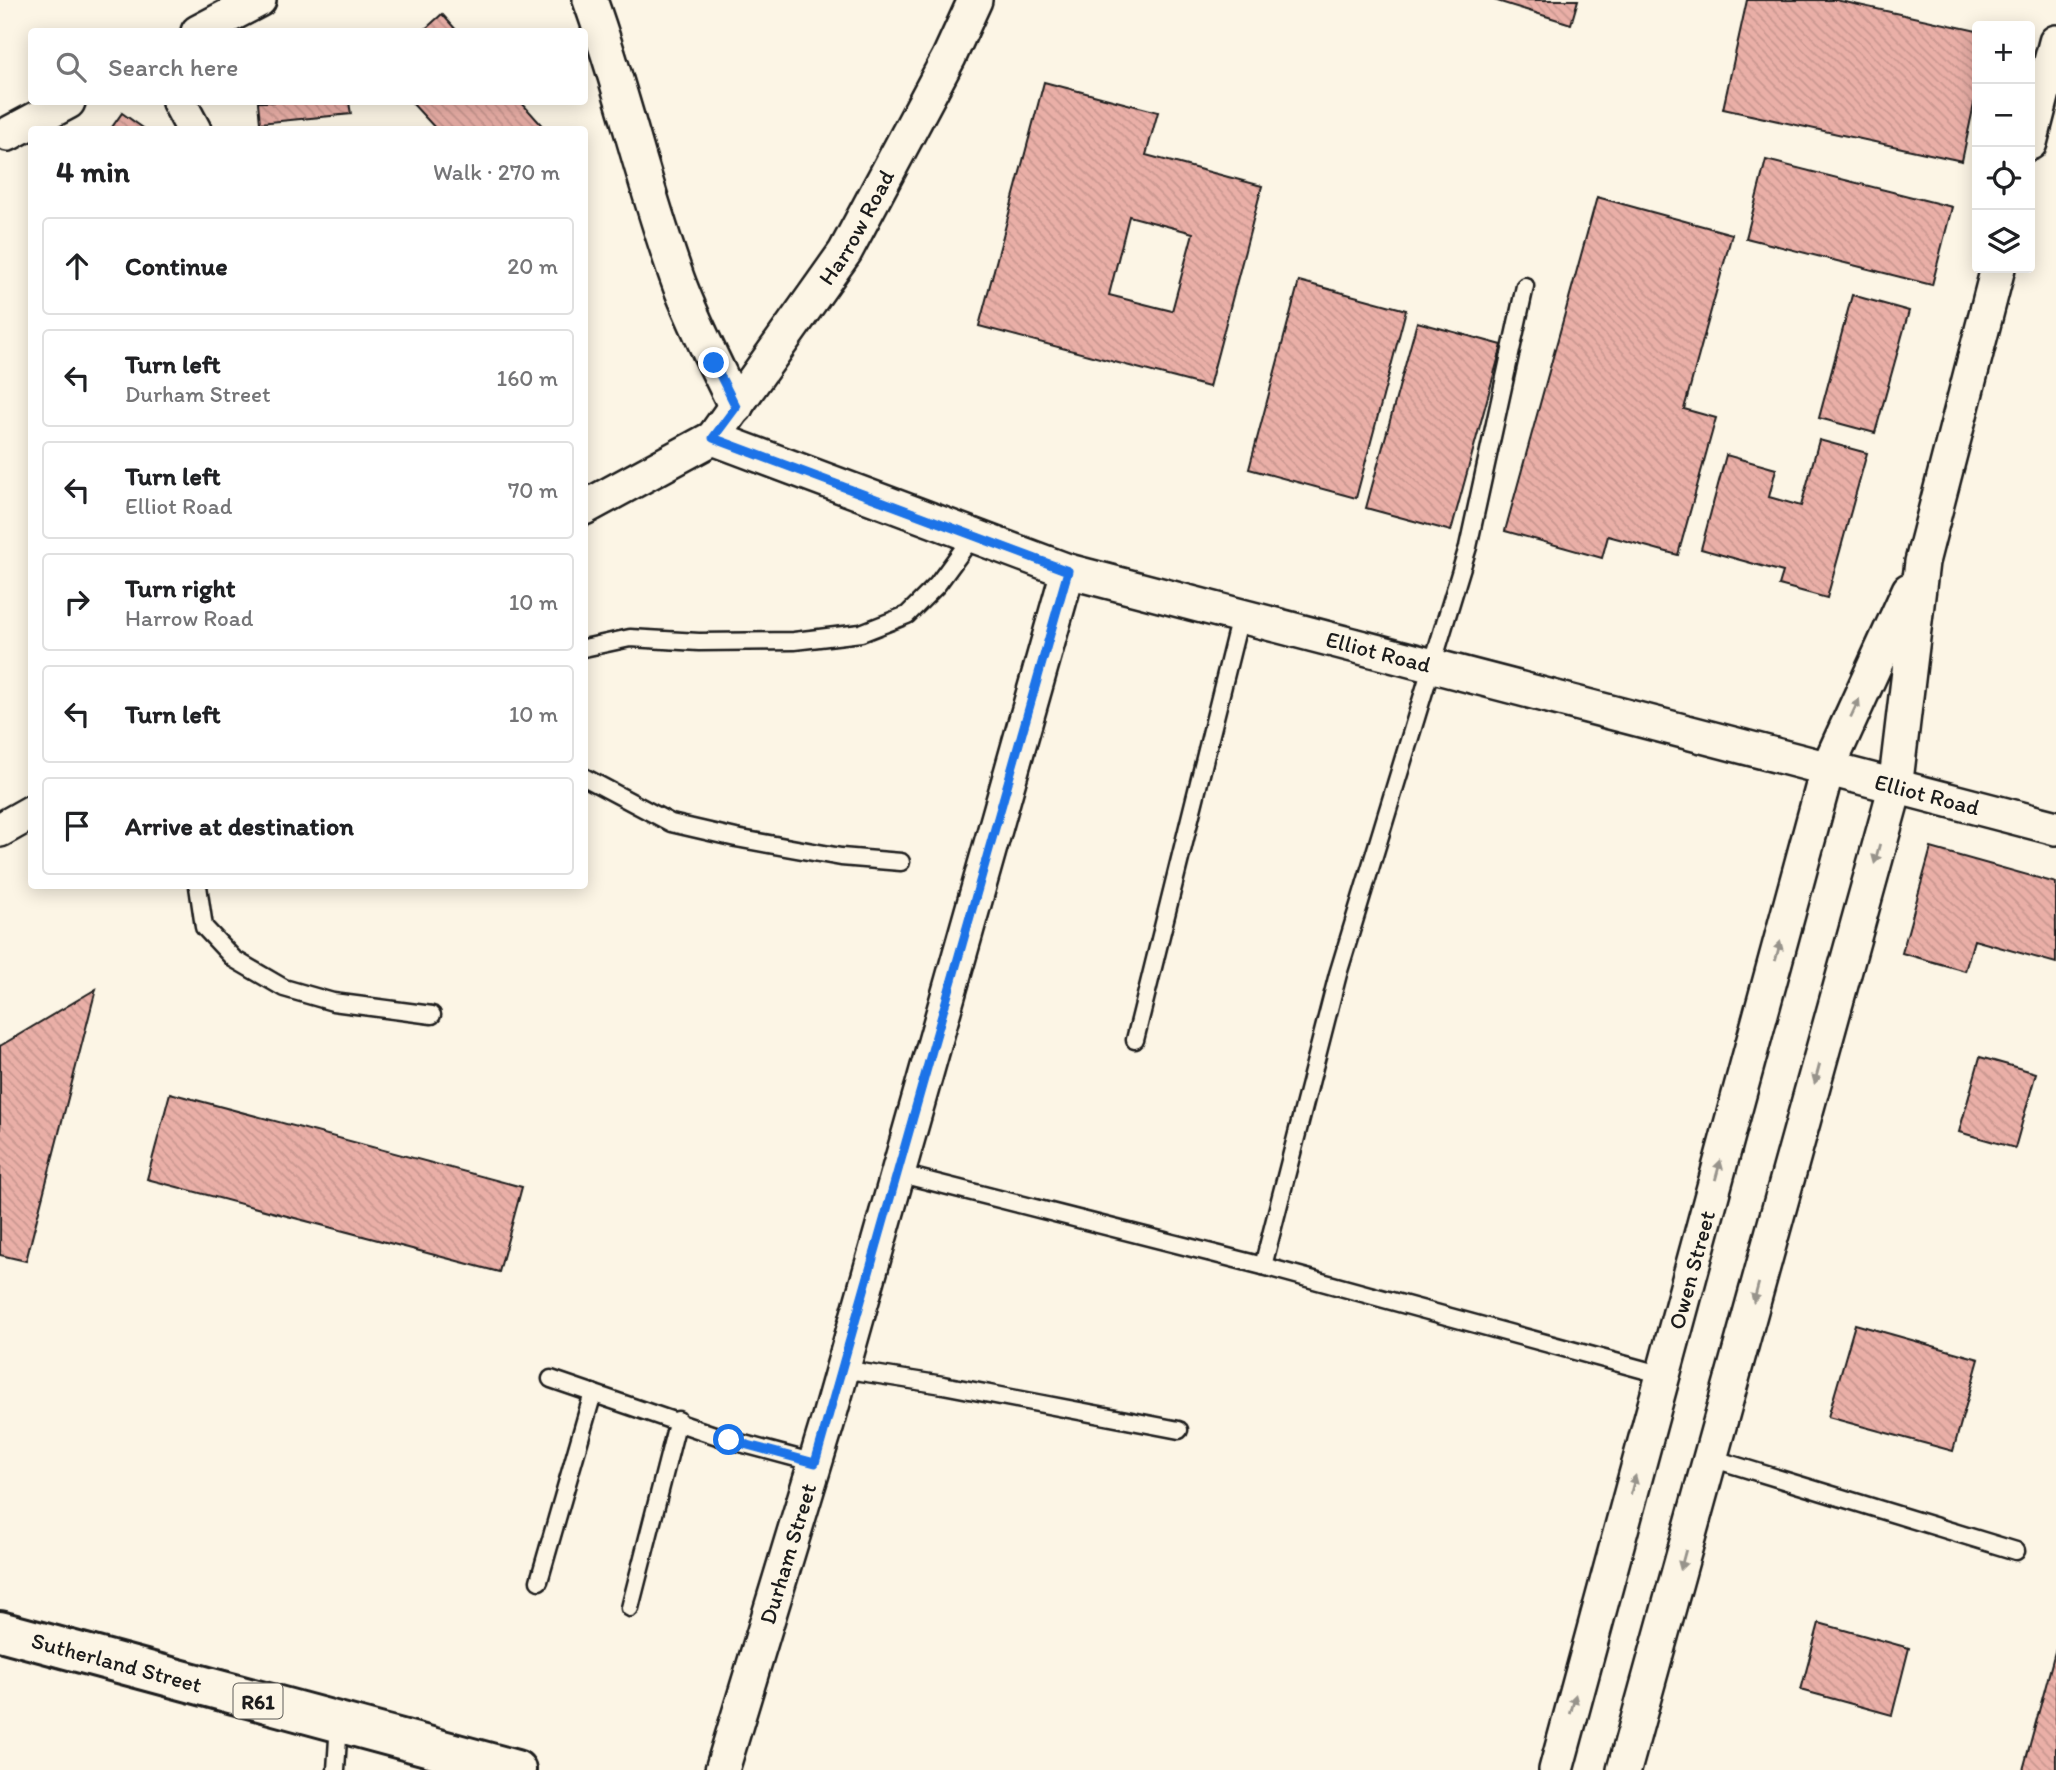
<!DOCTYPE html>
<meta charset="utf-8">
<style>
body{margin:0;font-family:Itim,sans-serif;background:#f6f6f6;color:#202124}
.controls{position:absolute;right:21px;top:21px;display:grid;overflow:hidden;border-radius:7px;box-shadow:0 4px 18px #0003}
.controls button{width:63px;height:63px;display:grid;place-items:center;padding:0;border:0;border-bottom:2px solid #e0e0e0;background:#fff;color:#202124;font:35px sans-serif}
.stop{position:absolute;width:21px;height:21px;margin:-16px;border:5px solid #1a73e8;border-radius:50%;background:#fff}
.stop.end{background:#1a73e8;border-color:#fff;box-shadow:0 2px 7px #0008}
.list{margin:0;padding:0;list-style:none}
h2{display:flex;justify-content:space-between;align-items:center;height:91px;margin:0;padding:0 28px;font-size:30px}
h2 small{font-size:23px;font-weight:400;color:#757577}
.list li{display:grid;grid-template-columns:46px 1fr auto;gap:21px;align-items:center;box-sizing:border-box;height:98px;margin:0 14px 14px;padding:0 14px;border:2px solid #e0e0e0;border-radius:7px}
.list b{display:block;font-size:26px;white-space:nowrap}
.list p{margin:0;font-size:23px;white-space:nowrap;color:#757577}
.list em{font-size:23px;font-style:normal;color:#757577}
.icon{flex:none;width:38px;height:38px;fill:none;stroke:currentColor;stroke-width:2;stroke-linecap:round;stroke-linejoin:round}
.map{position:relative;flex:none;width:2056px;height:1770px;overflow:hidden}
.search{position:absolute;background:#fff;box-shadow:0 4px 18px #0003;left:28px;top:28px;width:560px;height:77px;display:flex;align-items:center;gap:18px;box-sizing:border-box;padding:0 24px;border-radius:7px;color:#757577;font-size:26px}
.panel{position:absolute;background:#fff;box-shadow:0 4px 18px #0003;left:28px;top:126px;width:560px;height:763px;border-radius:7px}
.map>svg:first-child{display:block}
.building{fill:url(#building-back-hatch);stroke:#1c1c1c;stroke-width:2;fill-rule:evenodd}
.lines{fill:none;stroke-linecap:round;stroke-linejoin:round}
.lane-casing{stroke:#1c1c1c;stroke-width:21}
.street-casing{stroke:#1c1c1c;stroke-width:38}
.primary-casing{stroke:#1c1c1c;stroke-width:44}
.lane{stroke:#fcf5e5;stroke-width:16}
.street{stroke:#fcf5e5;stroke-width:33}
.primary{stroke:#fcf5e5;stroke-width:38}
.oneway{fill:#97938b}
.route{stroke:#1a73e8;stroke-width:9}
.labels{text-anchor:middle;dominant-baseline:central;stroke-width:5;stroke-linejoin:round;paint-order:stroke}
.shield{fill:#fcf5e5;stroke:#5f5d58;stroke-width:2}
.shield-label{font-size:21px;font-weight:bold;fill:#1c1c1c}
.street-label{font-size:23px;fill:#1c1c1c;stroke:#fcf5e5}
</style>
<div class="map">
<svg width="2056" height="1770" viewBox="0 0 2056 1770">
<defs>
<pattern id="building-back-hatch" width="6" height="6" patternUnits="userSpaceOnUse" patternTransform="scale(1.75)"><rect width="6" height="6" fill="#eaafa7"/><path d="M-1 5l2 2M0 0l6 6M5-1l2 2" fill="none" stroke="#c8968f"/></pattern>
</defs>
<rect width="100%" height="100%" fill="#fcf5e5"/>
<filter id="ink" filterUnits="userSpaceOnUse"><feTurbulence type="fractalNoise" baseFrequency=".0143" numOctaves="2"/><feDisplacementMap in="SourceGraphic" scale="14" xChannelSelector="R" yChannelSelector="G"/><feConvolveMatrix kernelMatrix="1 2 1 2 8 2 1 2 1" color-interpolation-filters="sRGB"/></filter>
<g filter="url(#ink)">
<g class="building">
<polygon points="1494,0 1578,0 1571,24"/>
<polygon points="1747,0 1836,0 1977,31 1977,90 1962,161 1723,109"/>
<polygon points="442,14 458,32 422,32"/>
<path d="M1044,82L1158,112L1146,155L1262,186L1209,387L979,326ZM1129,216L1193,233L1172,311L1109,295Z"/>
<polygon points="258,102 349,102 351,114 260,123"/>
<polygon points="411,102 521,102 546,130 437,130"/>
<polygon points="122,113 146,130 110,130"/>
<polygon points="1766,160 1952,207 1932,285 1746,238"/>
<polygon points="1597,197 1732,234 1684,409 1716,418 1678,555 1608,536 1602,558 1505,531"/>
<polygon points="1299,281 1406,310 1356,498 1249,469"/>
<polygon points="1852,295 1909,311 1875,433 1819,418"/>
<polygon points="1417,322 1502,345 1451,531 1366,508"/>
<polygon points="1819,440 1867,453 1827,598 1779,585 1783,572 1701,549 1726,455 1776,469 1769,497 1801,506"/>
<polygon points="1931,848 2056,883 2056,963 1974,940 1965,971 1902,953"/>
<polygon points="96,989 26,1261 0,1255 0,1046"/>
<polygon points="1980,1057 2036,1073 2015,1148 1959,1132"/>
<polygon points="170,1093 522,1187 499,1272 147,1179"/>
<polygon points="1855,1324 1979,1359 1953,1451 1828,1417"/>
<polygon points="1819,1623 1909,1648 1892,1715 1801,1690"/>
<polygon points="2056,1648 2056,1770 2023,1770"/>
</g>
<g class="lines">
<defs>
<g id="lane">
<polyline points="584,648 630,638 699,642 794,641 861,633 907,615 937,585 973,536"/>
<polyline points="584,777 671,823 736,838 841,857 901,862"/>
<polyline points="198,886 204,927 234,959 284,988 333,1002 432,1015"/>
<polyline points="1135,1040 1240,617"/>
<polyline points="897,1173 1263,1266 1663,1375"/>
<polyline points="1263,1266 1338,974 1468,547 1525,286"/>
<polyline points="842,1369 943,1385 1179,1430"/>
<polyline points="551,1379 729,1440 815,1463"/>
<polyline points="1711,1458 2016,1551"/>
<polyline points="539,1581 593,1393"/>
<polyline points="630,1608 678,1420"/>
<polyline points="336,1770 339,1722"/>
</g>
<g id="street">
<path d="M590,0C624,94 645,192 680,286C696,327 716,367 736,407"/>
<polyline points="198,32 259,0"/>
<polyline points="179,102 194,130"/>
<polyline points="8,134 68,102"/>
<polyline points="2030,143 2056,42"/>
<path id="s1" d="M713,438L1068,571L2056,828"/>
<path id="s2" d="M584,508L713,438L845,252L949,57L975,0"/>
<polyline points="0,830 32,812"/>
<path id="s3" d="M722,1770L827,1424L1068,571"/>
<path id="s4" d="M1556,1770L1827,770L1909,590"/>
<polyline points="1624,1770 1895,789 1922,562 1998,268"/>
</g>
<g id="primary">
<path id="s5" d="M0,1631L516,1770"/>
</g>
</defs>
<use href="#lane" class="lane-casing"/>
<use href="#street" class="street-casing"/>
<use href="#primary" class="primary-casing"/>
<use href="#lane" class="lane"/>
<use href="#street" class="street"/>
<use href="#primary" class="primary"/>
</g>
<defs><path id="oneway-solid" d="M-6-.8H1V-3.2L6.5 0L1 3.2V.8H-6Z" transform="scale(1.75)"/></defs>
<g class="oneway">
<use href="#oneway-solid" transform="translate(1855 708) rotate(-65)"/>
<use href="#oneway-solid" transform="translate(1877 854) rotate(105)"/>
<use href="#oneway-solid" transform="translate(1778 951) rotate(-75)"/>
<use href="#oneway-solid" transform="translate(1817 1074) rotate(105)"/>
<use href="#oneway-solid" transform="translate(1718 1170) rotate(-75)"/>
<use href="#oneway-solid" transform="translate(1756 1293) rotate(105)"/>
<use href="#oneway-solid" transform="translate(1633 1485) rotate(-75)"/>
<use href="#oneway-solid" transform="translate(1683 1560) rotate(105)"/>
<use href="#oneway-solid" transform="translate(1573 1704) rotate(-75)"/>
</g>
</g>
<g class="lines" filter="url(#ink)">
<polyline class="route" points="714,363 736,407 713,438 1068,571 815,1463 729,1440"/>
</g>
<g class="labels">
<rect class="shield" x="233.5" y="1683.5" width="49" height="35" rx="5"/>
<g class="shield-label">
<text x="258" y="1701">R61</text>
</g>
<g class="street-label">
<text stroke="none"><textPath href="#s2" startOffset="402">Harrow Road</textPath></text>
<text stroke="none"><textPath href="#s1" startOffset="700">Elliot Road</textPath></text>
<text stroke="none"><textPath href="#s1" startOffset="1267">Elliot Road</textPath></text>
<text stroke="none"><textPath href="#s4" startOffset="518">Owen Street</textPath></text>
<text stroke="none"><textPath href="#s3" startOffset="226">Durham Street</textPath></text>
<text stroke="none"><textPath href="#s5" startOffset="121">Sutherland Street</textPath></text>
</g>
</g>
</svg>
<div class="controls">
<button>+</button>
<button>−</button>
<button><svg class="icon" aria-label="locate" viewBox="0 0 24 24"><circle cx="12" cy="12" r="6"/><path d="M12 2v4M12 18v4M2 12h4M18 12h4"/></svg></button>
<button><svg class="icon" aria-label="layers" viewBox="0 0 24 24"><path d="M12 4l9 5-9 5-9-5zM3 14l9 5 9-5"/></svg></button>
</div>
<div class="stop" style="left:729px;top:1440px"></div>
<div class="stop end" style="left:714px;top:363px"></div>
<div class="search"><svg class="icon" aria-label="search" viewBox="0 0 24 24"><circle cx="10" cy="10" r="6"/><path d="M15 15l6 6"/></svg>Search here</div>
<section class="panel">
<h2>4 min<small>Walk · 270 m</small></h2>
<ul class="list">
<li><svg class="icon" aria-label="ahead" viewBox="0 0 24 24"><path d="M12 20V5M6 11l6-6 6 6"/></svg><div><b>Continue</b></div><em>20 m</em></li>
<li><svg class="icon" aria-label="left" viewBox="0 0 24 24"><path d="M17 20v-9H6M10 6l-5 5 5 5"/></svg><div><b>Turn left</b><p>Durham Street</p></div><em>160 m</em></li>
<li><svg class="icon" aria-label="left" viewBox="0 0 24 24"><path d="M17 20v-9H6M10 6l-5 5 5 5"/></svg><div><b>Turn left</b><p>Elliot Road</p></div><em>70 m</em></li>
<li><svg class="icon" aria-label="right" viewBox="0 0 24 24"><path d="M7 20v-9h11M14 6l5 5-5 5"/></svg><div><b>Turn right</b><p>Harrow Road</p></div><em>10 m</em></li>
<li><svg class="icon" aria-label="left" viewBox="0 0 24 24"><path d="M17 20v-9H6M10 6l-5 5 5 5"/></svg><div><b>Turn left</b></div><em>10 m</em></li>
<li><svg class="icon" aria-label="arrive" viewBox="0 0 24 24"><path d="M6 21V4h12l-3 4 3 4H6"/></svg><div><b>Arrive at destination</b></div></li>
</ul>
</section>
</div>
